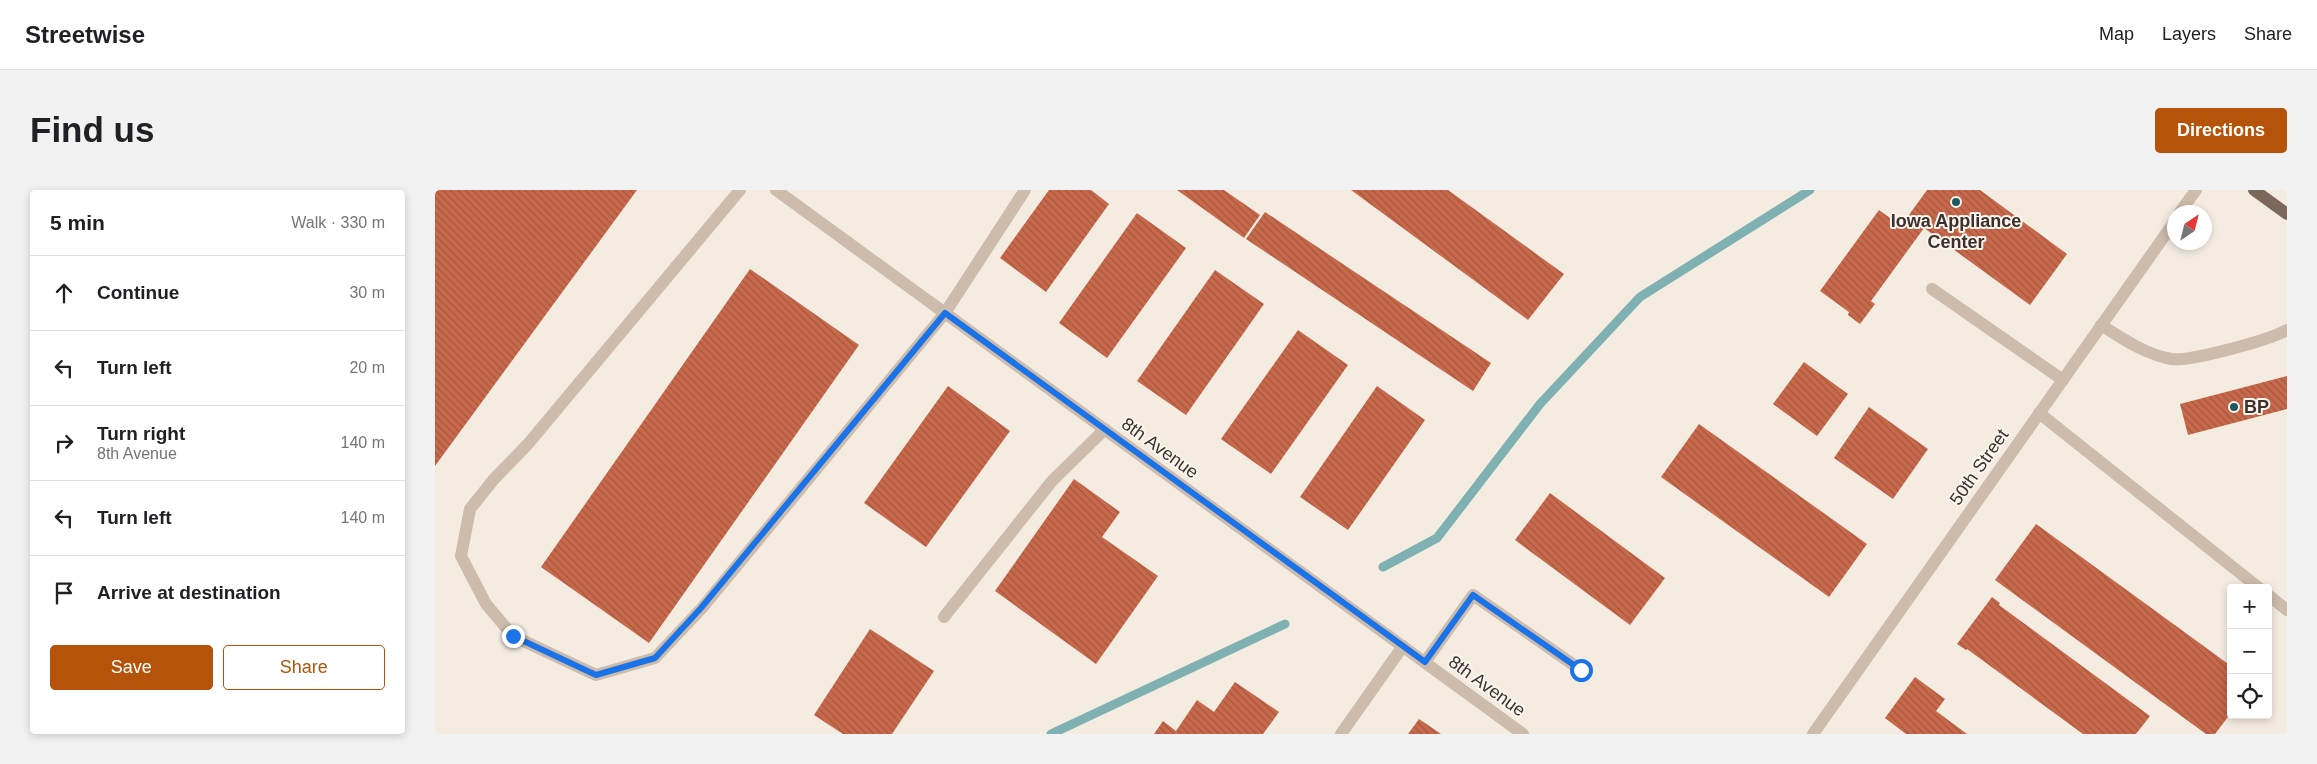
<!DOCTYPE html>
<meta charset="utf-8">
<style>
body{margin:0;font-family:Helvetica,sans-serif;background:#f2f2f2;color:#202124}
.controls{position:absolute;right:15px;bottom:15px;display:grid;overflow:hidden;border-radius:5px;box-shadow:0 2px 8px #0003}
.controls button{width:45px;height:45px;display:grid;place-items:center;padding:0;border:0;border-bottom:1px solid #e0e0e0;background:#fff;color:#202124;font:25px sans-serif}
.compass{position:absolute;left:1732px;top:15px;width:45px;height:45px;border-radius:50%;background:#fff;box-shadow:0 2px 8px #0003;rotate:35deg}
.stop{position:absolute;width:15px;height:15px;margin:-11px;border:4px solid #1a73e8;border-radius:50%;background:#fff}
.stop.end{background:#1a73e8;border-color:#fff;box-shadow:0 1px 5px #0008}
.list{margin:0;padding:0;list-style:none}
h2{display:flex;justify-content:space-between;align-items:center;height:65px;margin:0;padding:0 20px;font-size:21px}
h2 small{font-size:16px;font-weight:400;color:#757577}
.list li{display:grid;grid-template-columns:32px 1fr auto;gap:15px;align-items:center;box-sizing:border-box;height:75px;padding:0 20px;border-top:1px solid #e0e0e0}
.list b{display:block;font-size:19px;white-space:nowrap}
.list p{margin:0;font-size:16px;white-space:nowrap;color:#757577}
.list em{font-size:16px;font-style:normal;color:#757577}
.actions{display:flex;gap:10px;padding:15px 20px}
.actions a{flex:1;padding:11px 0;border:1px solid #b45309;border-radius:5px;text-align:center;font-size:18px;color:#b45309}
.actions .main{background:#b45309;color:#fff}
.icon{flex:none;width:28px;height:28px;fill:none;stroke:currentColor;stroke-width:2;stroke-linecap:round;stroke-linejoin:round}
.map{position:relative;flex:none;width:1852px;height:544px;overflow:hidden;border-radius:5px}
header{display:flex;align-items:center;gap:30px;box-sizing:border-box;height:70px;padding:0 25px;background:#fff;border-bottom:1px solid #e0e0e0}
header strong{font-size:24px}
nav{display:flex;gap:28px;margin-inline-start:auto;font-size:18px}
.intro{display:flex;align-items:center;justify-content:space-between;box-sizing:border-box;height:120px;padding:0 30px}
h1{margin:0;font-size:35px}
.button{padding:12px 22px;border-radius:5px;background:#b45309;color:#fff;font-size:18px;font-weight:700}
main{display:flex;gap:30px;padding:0 30px}
aside{flex:1;background:#fff;border-radius:5px;box-shadow:0 2px 8px #0003}
.map>svg:first-child{display:block}
.lines{fill:none;stroke-linecap:round;stroke-linejoin:round}
.stream{stroke:#7fb0b2;stroke-width:9}
.building{fill:url(#building-back-hatch)}
.minor{stroke:#cdbbac;stroke-width:12}
.major{stroke:#7d675c;stroke-width:12}
.route{stroke:#1a73e8;stroke-width:6}
.poi-dot{fill:#1f5a5e;stroke:#fbf5ee;stroke-width:2}
.labels{text-anchor:middle;dominant-baseline:central;stroke-width:4;stroke-linejoin:round;paint-order:stroke}
.poi-label{font-size:18px;font-weight:bold;fill:#3b302b;stroke:#fbf5ee}
.street-label{font-size:18px;fill:#3b302b;stroke:#fbf5ee}
</style>
<header>
<strong>Streetwise</strong>
<nav><a>Map</a><a>Layers</a><a>Share</a></nav>
</header>
<div class="intro"><h1>Find us</h1><a class="button">Directions</a></div>
<main>
<aside>
<h2>5 min<small>Walk · 330 m</small></h2>
<ul class="list">
<li><svg class="icon" aria-label="ahead" viewBox="0 0 24 24"><path d="M12 20V5M6 11l6-6 6 6"/></svg><div><b>Continue</b></div><em>30 m</em></li>
<li><svg class="icon" aria-label="left" viewBox="0 0 24 24"><path d="M17 20v-9H6M10 6l-5 5 5 5"/></svg><div><b>Turn left</b></div><em>20 m</em></li>
<li><svg class="icon" aria-label="right" viewBox="0 0 24 24"><path d="M7 20v-9h11M14 6l5 5-5 5"/></svg><div><b>Turn right</b><p>8th Avenue</p></div><em>140 m</em></li>
<li><svg class="icon" aria-label="left" viewBox="0 0 24 24"><path d="M17 20v-9H6M10 6l-5 5 5 5"/></svg><div><b>Turn left</b></div><em>140 m</em></li>
<li><svg class="icon" aria-label="arrive" viewBox="0 0 24 24"><path d="M6 21V4h12l-3 4 3 4H6"/></svg><div><b>Arrive at destination</b></div></li>
</ul>
<div class="actions"><a class="main">Save</a><a>Share</a></div>
</aside>
<div class="map">
<svg width="1852" height="544" viewBox="0 0 1852 544">
<defs>
<pattern id="building-back-hatch" width="6" height="6" patternUnits="userSpaceOnUse" patternTransform="scale(1.25)"><rect width="6" height="6" fill="#c8694b"/><path d="M-1 5l2 2M0 0l6 6M5-1l2 2" fill="none" stroke="#a4573f"/></pattern>
</defs>
<rect width="100%" height="100%" fill="#f4ebe1"/>
<g class="lines">
<g class="stream">
<polyline points="948,377 1002,348 1105,214 1205,107 1375,0"/>
<polyline points="616,544 850,434"/>
</g>
</g>
<g class="building">
<polygon points="0,0 202,0 0,276"/>
<polygon points="614,0 656,0 674,14 611,102 565,68"/>
<polygon points="742,0 789,0 825,25 809,48"/>
<polygon points="916,0 1013,0 1129,84 1093,130"/>
<polygon points="1492,0 1545,0 1632,64 1595,115 1489,38 1436,111 1440,114 1425,134 1413,125 1414,122 1385,101 1444,20 1466,36"/>
<polygon points="830,22 1056,173 1038,201 811,49"/>
<polygon points="702,23 751,58 672,168 624,133"/>
<polygon points="315,79 424,155 214,453 106,377"/>
<polygon points="780,80 829,114 751,225 702,191"/>
<polygon points="863,140 913,175 836,284 786,249"/>
<polygon points="1369,172 1413,204 1382,246 1338,214"/>
<polygon points="1852,186 1852,219 1753,245 1745,214"/>
<polygon points="513,196 575,241 491,357 429,313"/>
<polygon points="942,196 990,230 913,340 865,307"/>
<polygon points="1434,217 1493,259 1458,309 1399,268"/>
<polygon points="1264,234 1432,354 1394,407 1226,287"/>
<polygon points="639,289 685,322 667,347 723,386 661,474 560,401"/>
<polygon points="1115,303 1230,388 1195,435 1080,350"/>
<polygon points="1601,334 1796,476 1796,523 1780,544 1771,544 1560,390"/>
<polygon points="1557,407 1565,413 1564,415 1715,526 1701,544 1648,544 1532,459 1531,460 1522,454"/>
<polygon points="435,439 499,481 457,544 408,544 379,525"/>
<polygon points="1480,487 1510,509 1501,521 1532,544 1471,544 1450,528"/>
<polygon points="800,492 844,522 828,544 719,544 728,531 741,541 762,510 779,522"/>
<polygon points="984,529 1006,544 973,544"/>
</g>
<g class="lines">
<g class="minor">
<polyline points="305,0 93,254 59,289 35,319 26,366 51,414 78,446 161,485 220,468 267,418 510,123 590,0"/>
<polyline points="341,0 1088,544"/>
<polyline points="1745,22 1761,0"/>
<polyline points="1497,99 1628,190"/>
<path d="M1666,135C1688,149 1710,164 1736,169C1754,172 1835,150 1852,140"/>
<polyline points="1604,223 1824,398"/>
<polyline points="1833,405 1852,420"/>
<polyline points="509,427 617,291 670,239"/>
<polyline points="990,472 1038,405 1146,480"/>
<polyline points="906,544 968,456"/>
<polyline points="1378,544 1740,31"/>
</g>
<polyline class="major" points="1819,0 1852,24"/>
</g>
<g class="lines">
<polyline class="route" points="78,446 161,485 220,468 266,418 510,123 990,472 1038,405 1146,480"/>
</g>
<g class="poi-dot">
<circle cx="1521" cy="12" r="5"/>
<circle cx="1799" cy="217" r="5"/>
</g>
<g class="labels">
<g class="poi-label">
<text x="1521" y="31">Iowa Appliance<tspan x="1521" dy="21">Center</tspan></text>
<text x="1809" y="217" text-anchor="start">BP</text>
</g>
<g class="street-label">
<text transform="translate(725 258) rotate(36)">8th Avenue</text>
<text transform="translate(1544 277) rotate(-55)">50th Street</text>
<text transform="translate(1052 496) rotate(36)">8th Avenue</text>
</g>
</g>
</svg>
<div class="controls">
<button>+</button>
<button>−</button>
<button><svg class="icon" aria-label="locate" viewBox="0 0 24 24"><circle cx="12" cy="12" r="6"/><path d="M12 2v4M12 18v4M2 12h4M18 12h4"/></svg></button>
</div>
<svg class="compass" viewBox="-18 -18 36 36"><path d="M0-13l5 13h-10z" fill="#e53935"/><path d="M0 13l5-13h-10z" fill="#757577"/></svg>
<div class="stop" style="left:1146px;top:480px"></div>
<div class="stop end" style="left:78px;top:446px"></div>
</div>
</main>
